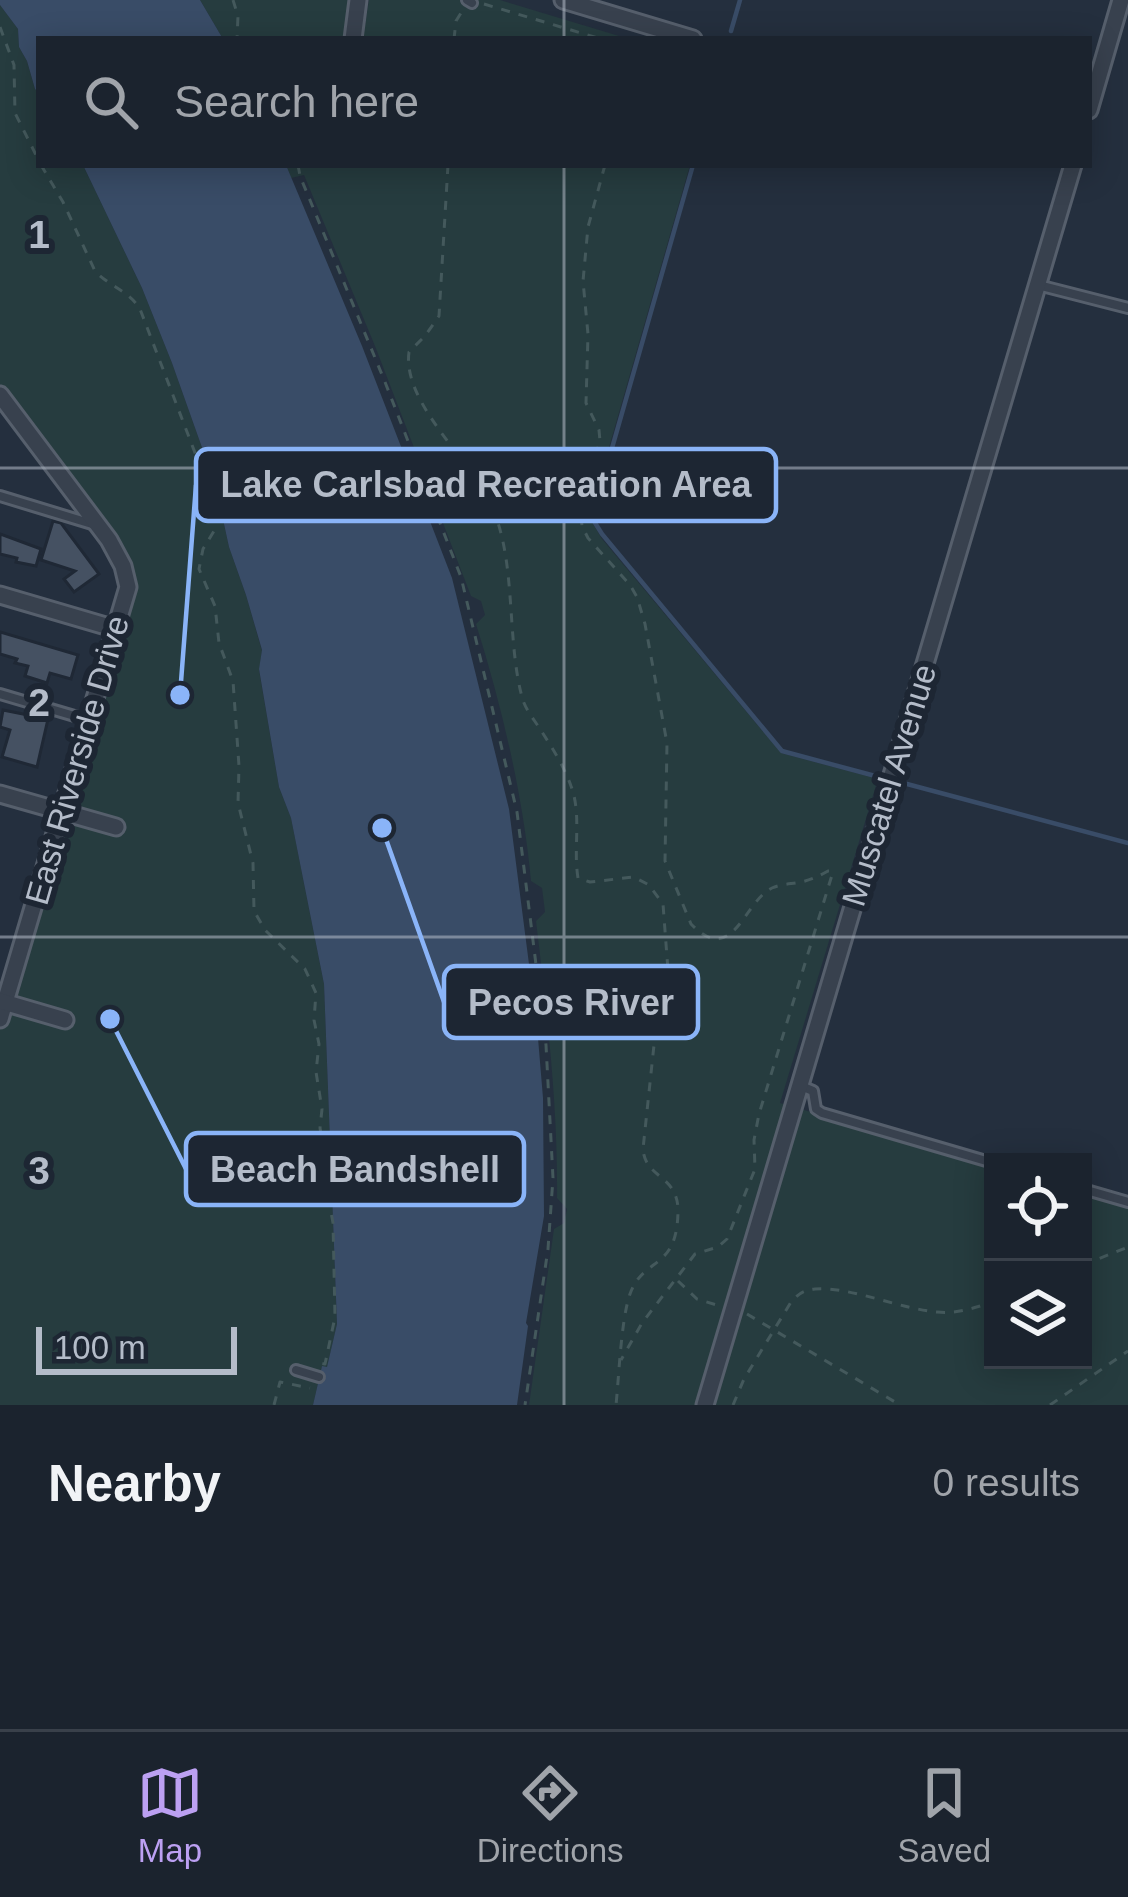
<!DOCTYPE html>
<style>
body{margin:0;font-family:Arial,sans-serif;background:#242b36;color:#f1f3f6}
.controls{position:absolute;right:36px;bottom:36px;display:grid;overflow:hidden;border-radius:0px;box-shadow:0 6px 30px #0003}
.controls button{width:108px;height:108px;display:grid;place-items:center;padding:0;border:0;border-bottom:3px solid #39404a;background:#1b232e;color:#f1f3f6;font:60px sans-serif}
.scale{position:absolute;left:36px;bottom:30px;width:201px;box-sizing:border-box;padding-left:12px;border:6px solid #b4bcc9;border-top:0;font-size:33px;line-height:42px;white-space:nowrap;color:#b4bcc9;-webkit-text-stroke:9px #1d2633;paint-order:stroke}
.list{margin:0;padding:0;list-style:none}
h2{display:flex;justify-content:space-between;align-items:center;height:156px;margin:0;padding:0 48px;font-size:51px}
h2 small{font-size:39px;font-weight:400;color:#a0a4aa}
.icon{flex:none;width:66px;height:66px;fill:none;stroke:currentColor;stroke-width:2;stroke-linecap:round;stroke-linejoin:round}
.map{position:relative;flex:none;width:1128px;height:1405px;overflow:hidden}
.search{position:absolute;background:#1b232e;box-shadow:0 6px 30px #0003;left:36px;right:36px;top:36px;height:132px;display:flex;align-items:center;gap:30px;box-sizing:border-box;padding:0 42px;border-radius:0px;color:#a0a4aa;font-size:45px}
.sheet{height:324px;background:#1b232e}
nav{display:flex;justify-content:space-around;align-items:center;box-sizing:border-box;height:168px;border-top:3px solid #39404a;background:#1b232e;font-size:33px;color:#a0a4aa}
nav a{display:grid;justify-items:center;gap:6px}
nav .on{color:#bca0f2}
.map>svg:first-child{display:block}
.green{fill:#263c3f}
.water{fill:#394c67}
.lines{fill:none;stroke-linecap:round;stroke-linejoin:round}
.stream{stroke:#394c67;stroke-width:4.5}
.building{fill:#455162;stroke:#1f2835;stroke-width:3}
.service-casing{stroke:#565f6c;stroke-width:14}
.minor-casing{stroke:#565f6c;stroke-width:21}
.path{stroke:#44595c;stroke-width:3;stroke-dasharray:9 9;stroke-linecap:butt}
.service{stroke:#38414e;stroke-width:8}
.minor{stroke:#38414e;stroke-width:15}
.grid{fill:none;stroke:#b4bcc9;stroke-width:3;stroke-opacity:0.55}
.labels{text-anchor:middle;dominant-baseline:central;stroke-width:12;stroke-linejoin:round;paint-order:stroke}
.street-label{font-size:33px;fill:#b4bcc9;stroke:#1d2633}
.grid-label{font-size:39px;text-anchor:middle;font-weight:bold;fill:#b4bcc9;stroke:#1d2633;stroke-width:12;stroke-linejoin:round;paint-order:stroke}
.leader{fill:none;stroke:#8ab4f8;stroke-width:4.5}
.callout-dot{fill:#8ab4f8;stroke:#1d2633;stroke-width:4.5}
.callout{fill:#1d2633;stroke:#8ab4f8;stroke-width:4.5}
.callout-label{font-size:36px;text-anchor:middle;font-weight:bold;fill:#b4bcc9}
</style>
<div class="map">
<svg width="1128" height="1405" viewBox="0 0 1128 1405">
<rect width="100%" height="100%" fill="#242f3e"/>
<g class="green">
<polygon points="200,0 349,0 344,39 223,39"/>
<polygon points="369,0 500,0 629,39 363,39"/>
<polygon points="0,5 18,29 19,47 27,61 35,89 39,93 39,165 83,165 142,288 172,363 216,487 229,547 246,595 262,651 259,670 279,787 291,818 324,984 337,1324 327,1368 322,1367 313,1405 0,1405 0,1019 127,577 0,395"/>
<path d="M286,165H690L589,517L602,539L781,753L878,779L780,1103L993,1165V1360H1083V1191L1128,1204V1405H529L554,1229L564,1223L567,1209L557,1198C558,1105 547,1014 536,921L545,912L542,888L531,881C523,795 502,707 476,624L485,615L481,601L471,596L375,346L304,175L291,178Z"/>
</g>
<g class="water">
<polygon points="0,0 200,0 223,39 39,39 39,93 35,89 27,61 19,47 18,29 0,5"/>
<polygon points="83,165 286,165 362,346 452,578 509,809 537,1026 543,1098 544,1216 526,1323 528,1326 517,1405 313,1405 322,1366 327,1367 337,1324 324,984 291,818 279,787 259,669 262,650 246,595 229,547 216,487 172,363 142,288"/>
</g>
<g class="lines">
<g class="stream">
<polyline points="731,31 740,0"/>
<polyline points="693,165 592,518 602,534 782,751 879,777"/>
<polyline points="907,784 1128,843"/>
</g>
</g>
<g class="building">
<polygon points="53,521 61,523 99,574 74,592 64,579 75,571 41,560"/>
<polygon points="0,534 41,549 36,566 16,562 17,558 0,554"/>
<polygon points="0,632 78,655 71,679 50,673 47,683 25,676 28,666 15,663 17,659 0,654"/>
<polygon points="3,710 48,719 37,767 2,757 10,730 0,727"/>
</g>
<g class="lines">
<defs>
<g id="service">
<polyline points="467,0 472,3"/>
<polyline points="1038,285 1128,308"/>
<polyline points="0,496 92,524"/>
<polyline points="0,694 88,720"/>
<polyline points="801,1086 813,1091 816,1109 822,1113 993,1163"/>
<polyline points="1083,1189 1128,1202"/>
<polyline points="296,1370 319,1377"/>
</g>
<g id="minor">
<polyline points="563,0 693,39"/>
<polyline points="353,39 358,0"/>
<polyline points="1089,110 1121,0"/>
<polyline points="0,395 109,540 123,566 128,587 0,1019"/>
<polyline points="0,595 116,629"/>
<polyline points="0,794 116,827"/>
<polyline points="0,1001 65,1020"/>
<polyline points="705,1405 1073,165"/>
</g>
</defs>
<use href="#service" class="service-casing"/>
<use href="#minor" class="minor-casing"/>
<g class="path">
<polyline points="233,0 238,16 237,39"/>
<polyline points="484,4 601,39"/>
<polyline points="0,27 14,65 15,113 39,161"/>
<polyline points="454,39 456,21 464,8"/>
<path d="M41,165L63,202L95,271C110,287 128,290 140,309L197,458L213,509L214,531L203,549L199,569L215,606L219,643L233,681L239,766L238,803L253,863L254,911L265,930L305,969L316,993L314,1020L319,1044L316,1072L322,1109L320,1128L325,1159L326,1201L331,1212L333,1223L335,1317L325,1364L318,1363L317,1367"/>
<polyline points="298,165 300,176 385,382 461,577 517,812 546,1045 553,1178 548,1249 525,1405"/>
<path d="M448,165L439,316L425,336L409,352C402,403 471,460 491,505C517,560 506,637 522,697C525,709 533,718 540,729C551,746 564,766 571,786C582,815 573,848 578,878L590,882L634,877L649,885L663,904L670,997L654,1045L643,1149C645,1178 677,1175 678,1209C678,1272 644,1255 630,1294C621,1320 619,1376 616,1405"/>
<path d="M605,165L588,227L583,281L588,334L586,403L599,430L600,441L580,505L582,526L588,538L630,585L637,597L645,624L667,743L665,861L691,924C733,968 744,901 772,888C781,884 792,884 801,882C811,880 819,876 828,871H832V875L759,1114L754,1140L755,1169L727,1239L718,1247L695,1254L642,1323L621,1360"/>
<polyline points="1083,1265 1128,1247"/>
<polyline points="678,1281 697,1299 720,1306"/>
<polyline points="747,1314 900,1405"/>
<polyline points="274,1405 280,1382 310,1388"/>
<path d="M733,1405L744,1379L791,1302C798,1294 804,1290 815,1289C848,1286 901,1309 937,1312C957,1314 974,1308 993,1302"/>
<polyline points="1050,1405 1128,1351"/>
</g>
<use href="#service" class="service"/>
<use href="#minor" class="minor"/>
</g>
<path class="grid" d="M564,0V39M564,165V1405M0,468H1128M0,937H1128"/>
<g class="labels">
<g class="street-label">
<text transform="translate(77 760) rotate(-74)">East Riverside Drive</text>
<text transform="translate(889 785) rotate(-73)">Muscatel Avenue</text>
</g>
</g>
<g class="grid-label">
<text x="39" y="248">1</text>
<text x="39" y="716">2</text>
<text x="39" y="1184">3</text>
</g>
<path class="leader" d="M180 695L196 485M382 828L444 1002M110 1019L186 1169"/>
<g class="callout-dot">
<circle cx="180" cy="695" r="12"/>
<circle cx="382" cy="828" r="12"/>
<circle cx="110" cy="1019" r="12"/>
</g>
<g class="callout">
<rect x="196" y="449" width="580" height="72" rx="12"/>
<rect x="444" y="966" width="254" height="72" rx="12"/>
<rect x="186" y="1133" width="338" height="72" rx="12"/>
</g>
<g class="callout-label">
<text x="486" y="497">Lake Carlsbad Recreation Area</text>
<text x="571" y="1015">Pecos River</text>
<text x="355" y="1182">Beach Bandshell</text>
</g>
</svg>
<div class="controls">
<button><svg class="icon" aria-label="locate" viewBox="0 0 24 24"><circle cx="12" cy="12" r="6"/><path d="M12 2v4M12 18v4M2 12h4M18 12h4"/></svg></button>
<button><svg class="icon" aria-label="layers" viewBox="0 0 24 24"><path d="M12 4l9 5-9 5-9-5zM3 14l9 5 9-5"/></svg></button>
</div>
<div class="scale">100 m</div>
<div class="search"><svg class="icon" aria-label="search" viewBox="0 0 24 24"><circle cx="10" cy="10" r="6"/><path d="M15 15l6 6"/></svg>Search here</div>
</div>
<section class="sheet">
<h2>Nearby<small>0 results</small></h2>
<ul class="list">
</ul>
</section>
<nav>
<a class="on"><svg class="icon" aria-label="map" viewBox="0 0 24 24"><path d="M3 6l6-2 6 2 6-2v14l-6 2-6-2-6 2zM9 4v14M15 6v14"/></svg>Map</a>
<a><svg class="icon" aria-label="directions" viewBox="0 0 24 24"><path d="M12 3l9 9-9 9-9-9zM9 14v-3h6M13 9l2 2-2 2"/></svg>Directions</a>
<a><svg class="icon" aria-label="saved" viewBox="0 0 24 24"><path d="M7 4h10v16l-5-4-5 4z"/></svg>Saved</a>
</nav>
